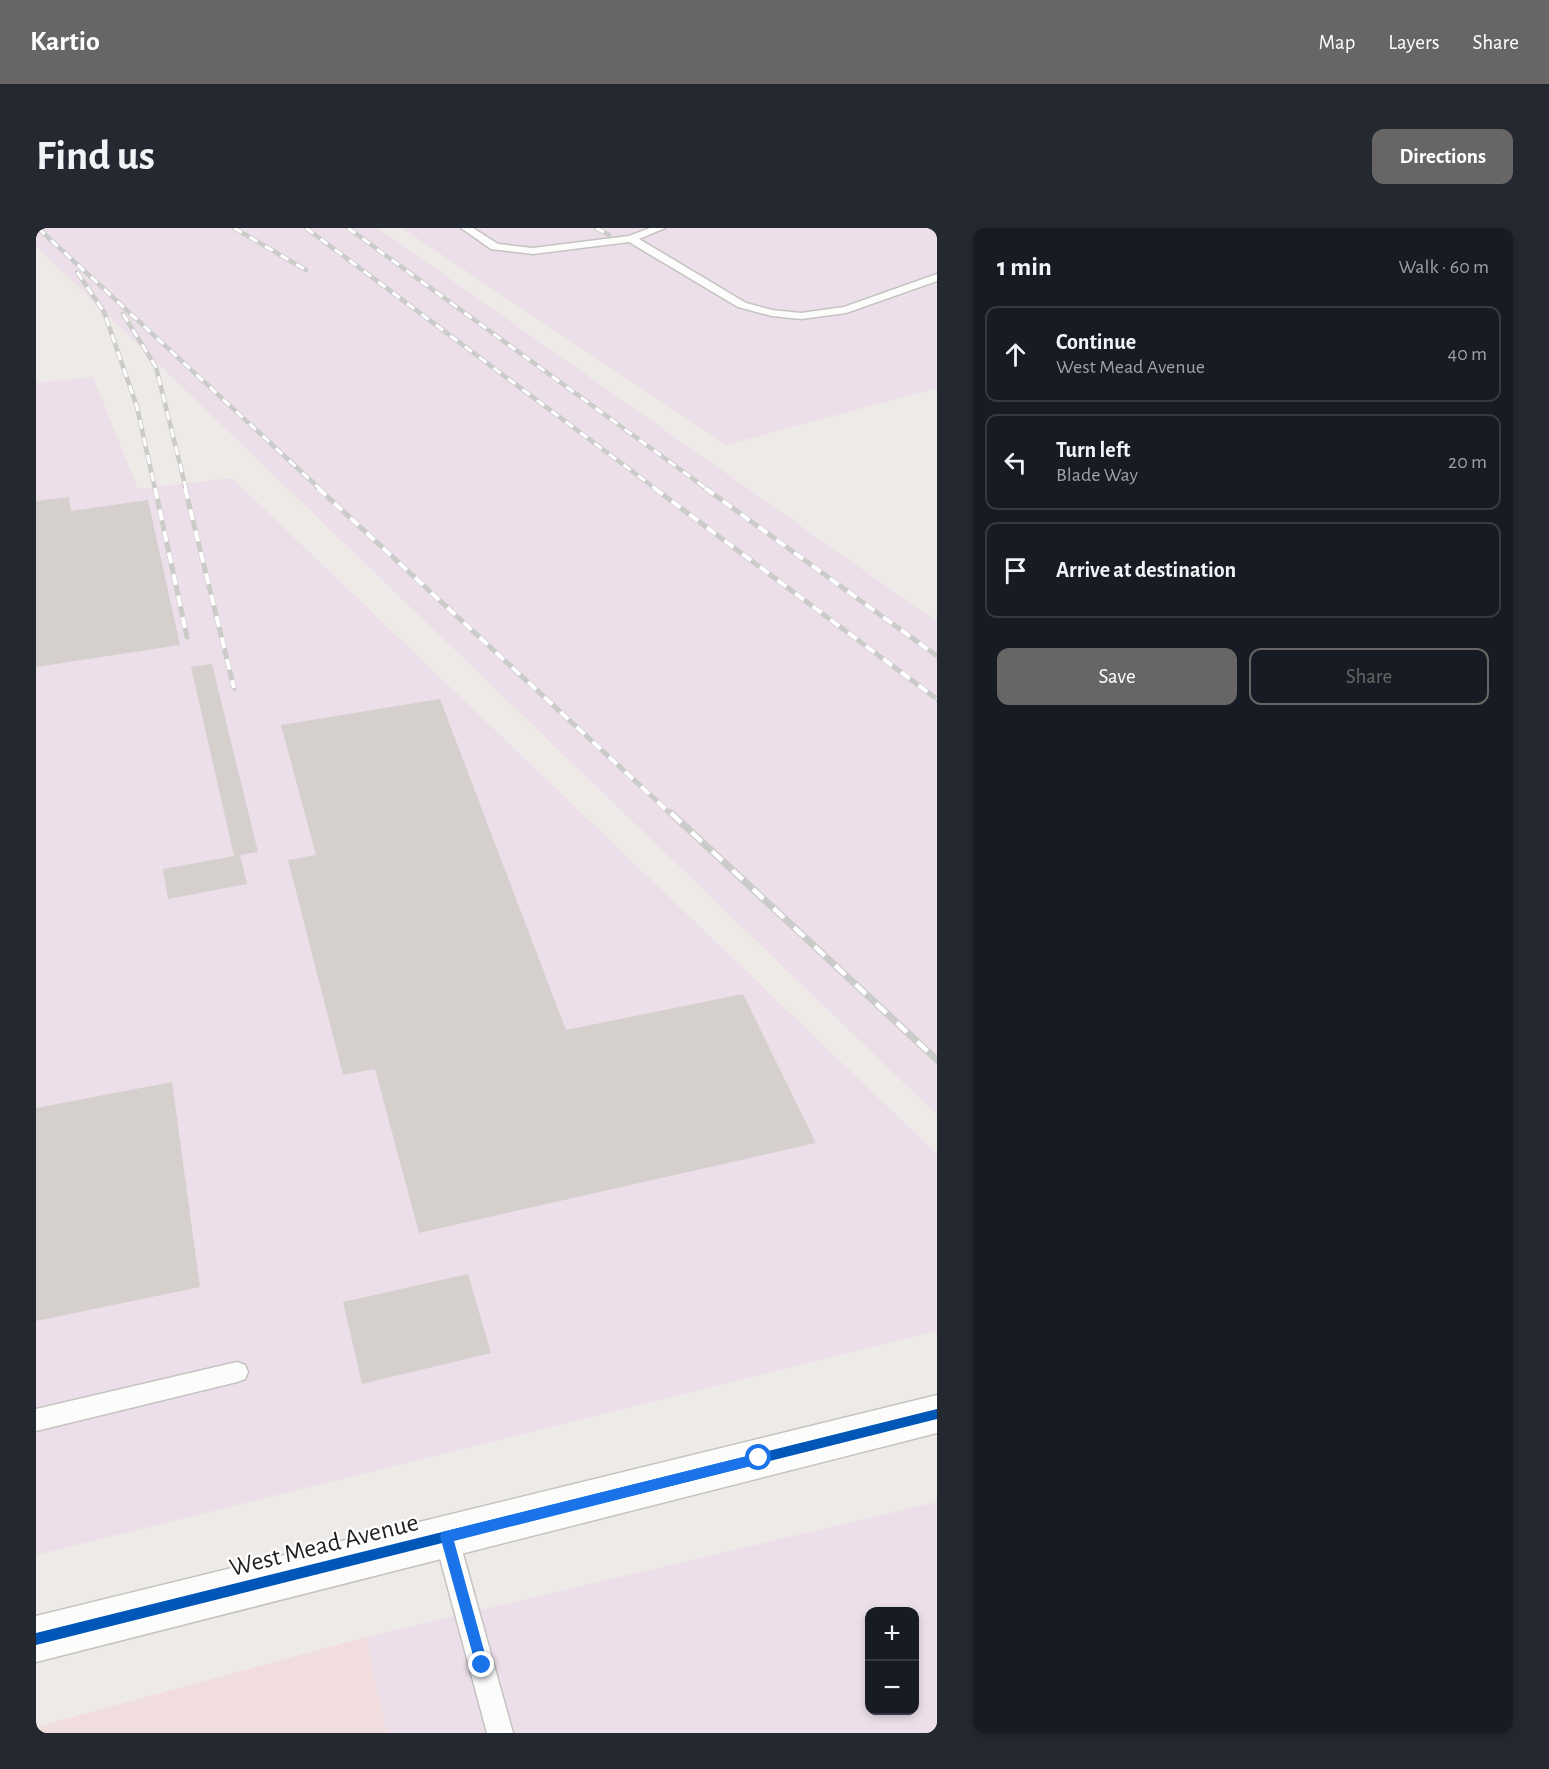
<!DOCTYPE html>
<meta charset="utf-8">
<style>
body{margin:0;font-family:"Alegreya Sans",sans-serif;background:#242831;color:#f1f3f6}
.controls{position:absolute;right:18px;bottom:18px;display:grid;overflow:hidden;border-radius:12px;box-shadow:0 3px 9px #0003}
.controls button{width:54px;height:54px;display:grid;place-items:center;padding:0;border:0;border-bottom:2px solid #363941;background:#171b24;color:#f1f3f6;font:30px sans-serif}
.stop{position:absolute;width:18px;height:18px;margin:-14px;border:4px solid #1a73e8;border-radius:50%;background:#fff}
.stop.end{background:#1a73e8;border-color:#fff;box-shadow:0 2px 6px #0008}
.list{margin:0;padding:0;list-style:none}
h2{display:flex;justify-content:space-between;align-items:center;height:78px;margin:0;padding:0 24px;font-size:26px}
h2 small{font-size:20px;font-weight:400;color:#9ea1a6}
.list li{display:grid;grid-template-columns:39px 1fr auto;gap:18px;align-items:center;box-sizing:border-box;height:96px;margin:0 12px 12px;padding:0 12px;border:2px solid #363941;border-radius:12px}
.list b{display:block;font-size:22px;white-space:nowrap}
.list p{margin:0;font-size:20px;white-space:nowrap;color:#9ea1a6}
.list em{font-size:20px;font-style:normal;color:#9ea1a6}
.actions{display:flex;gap:12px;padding:18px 24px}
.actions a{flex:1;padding:14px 0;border:2px solid #676665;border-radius:12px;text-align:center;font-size:21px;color:#676665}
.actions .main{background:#676665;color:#fff}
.icon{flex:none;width:33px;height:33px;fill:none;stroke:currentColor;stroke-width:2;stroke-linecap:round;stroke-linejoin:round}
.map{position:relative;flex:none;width:901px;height:1505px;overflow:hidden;border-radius:12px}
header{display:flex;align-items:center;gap:36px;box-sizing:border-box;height:84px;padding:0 30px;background:#676665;color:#fff}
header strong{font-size:28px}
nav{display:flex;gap:33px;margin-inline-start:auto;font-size:21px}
.intro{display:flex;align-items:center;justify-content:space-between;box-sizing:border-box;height:144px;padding:0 36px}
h1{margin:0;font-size:42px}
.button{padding:15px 27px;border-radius:12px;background:#676665;color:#fff;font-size:21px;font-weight:700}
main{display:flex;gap:36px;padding:0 36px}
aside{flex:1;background:#171b24;border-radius:12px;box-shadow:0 3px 9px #0003}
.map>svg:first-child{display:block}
.commercial{fill:#f1ddde}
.industrial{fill:#ecdfe9;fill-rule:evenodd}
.building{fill:#d5d0ce}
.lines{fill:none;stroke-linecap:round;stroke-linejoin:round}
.service-casing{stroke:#c5c3c2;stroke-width:3}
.tertiary-casing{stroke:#c5c3c2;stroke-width:3}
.service{fill:#fcfcfb;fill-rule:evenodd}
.tertiary{fill:#fcfcfb;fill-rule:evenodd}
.rail-far2-casing{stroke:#cbcbca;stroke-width:4.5}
.rail-far1-casing{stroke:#cbcbca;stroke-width:5}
.rail-casing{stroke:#cbcbca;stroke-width:7}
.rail-far2{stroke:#fff;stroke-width:3;stroke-dasharray:9;stroke-linecap:butt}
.rail-far1{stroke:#fff;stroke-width:4;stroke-dasharray:11;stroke-linecap:butt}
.rail{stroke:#fff;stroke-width:4.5;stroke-dasharray:14;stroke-linecap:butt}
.cycleway-casing{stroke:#fff;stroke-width:4}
.cycleway{fill:#0057b8;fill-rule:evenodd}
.route{fill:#1a73e8}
.labels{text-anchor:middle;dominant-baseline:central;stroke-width:4.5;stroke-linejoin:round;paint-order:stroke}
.near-street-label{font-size:26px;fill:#1f1f1f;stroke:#fff}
</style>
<header>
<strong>Kartio</strong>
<nav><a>Map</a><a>Layers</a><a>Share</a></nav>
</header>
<div class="intro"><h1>Find us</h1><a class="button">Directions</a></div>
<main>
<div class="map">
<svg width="901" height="1505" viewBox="0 0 901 1505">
<rect width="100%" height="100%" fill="#eeeae7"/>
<polygon class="commercial" points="330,1409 351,1505 0,1505 0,1499"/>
<g class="industrial">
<polygon points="0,0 342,0 901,394 901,887 0,18"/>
<polygon points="366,0 901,0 901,160 690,217"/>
<polygon points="57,149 102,261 196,250 901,926 901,1103 0,1327 0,155"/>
<path d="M901,1274V1505H351L330,1409ZM834,1384H879V1482H834Z"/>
</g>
<g class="building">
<polygon points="33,269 35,283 112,272 144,417 0,439 0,273"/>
<polygon points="176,436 222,624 204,627 211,656 132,671 127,641 198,628 155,439"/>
<polygon points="404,471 530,802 707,766 780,915 383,1005 339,841 307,847 252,632 280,627 245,497"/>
<polygon points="136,854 164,1059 0,1093 0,880"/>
<polygon points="432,1046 455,1125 326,1156 307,1074"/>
</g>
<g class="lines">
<defs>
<g id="service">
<polygon points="425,0 437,0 462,16 497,20 593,8 614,0 629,0 603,11 710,75 736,82 765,85 808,79 901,46 901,53 810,85 765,91 736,88 702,79 593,14 497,26 455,21"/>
<polygon points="201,1134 209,1137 212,1144 209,1151 201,1154 0,1203 0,1181"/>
<polygon points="410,1296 418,1300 422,1308 477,1505 451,1505 398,1308 402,1300"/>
</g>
<polygon id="tertiary" points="901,1167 901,1205 0,1434 0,1388"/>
</defs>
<use href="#service" class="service-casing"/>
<use href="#tertiary" class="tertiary-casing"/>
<use href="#service" class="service"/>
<use href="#tertiary" class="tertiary"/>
<defs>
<g id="rail-far2">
<polyline points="2,0 284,261"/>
<polyline points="198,0 270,42"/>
<polyline points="270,0 620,261"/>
<polyline points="312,0 671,261"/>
<polyline points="560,0 573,7"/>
<polyline points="41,44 68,84 101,179 119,261"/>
<polyline points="87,86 120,139 150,261"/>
</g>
<g id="rail-far1">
<polyline points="119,260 151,409"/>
<polyline points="149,260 198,460"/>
<polyline points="282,260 636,587"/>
<polyline points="618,260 901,471"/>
<polyline points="669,260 901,428"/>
</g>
<polyline id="rail" points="635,585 901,832"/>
</defs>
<use href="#rail-far2" class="rail-far2-casing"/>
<use href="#rail-far1" class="rail-far1-casing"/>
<use href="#rail" class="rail-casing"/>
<use href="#rail-far2" class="rail-far2"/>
<use href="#rail-far1" class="rail-far1"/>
<use href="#rail" class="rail"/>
<defs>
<polygon id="cycleway" points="901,1181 901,1191 0,1417 0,1405"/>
</defs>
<use href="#cycleway" class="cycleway-casing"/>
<use href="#cycleway" class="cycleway"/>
</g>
<polygon class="route" points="723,1225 729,1230 723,1236 418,1313 452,1437 450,1442 446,1444 441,1442 404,1308 406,1304"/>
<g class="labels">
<g class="near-street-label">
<text transform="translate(288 1317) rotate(-14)">West Mead Avenue</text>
</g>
</g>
</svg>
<div class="controls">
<button>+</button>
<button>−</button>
</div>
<div class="stop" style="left:723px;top:1230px"></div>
<div class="stop end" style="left:446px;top:1437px"></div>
</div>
<aside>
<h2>1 min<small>Walk · 60 m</small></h2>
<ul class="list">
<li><svg class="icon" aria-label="ahead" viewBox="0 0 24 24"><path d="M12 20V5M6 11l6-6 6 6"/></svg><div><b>Continue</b><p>West Mead Avenue</p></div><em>40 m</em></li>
<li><svg class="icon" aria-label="left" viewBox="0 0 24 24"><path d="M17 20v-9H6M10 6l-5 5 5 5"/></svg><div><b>Turn left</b><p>Blade Way</p></div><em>20 m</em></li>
<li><svg class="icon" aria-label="arrive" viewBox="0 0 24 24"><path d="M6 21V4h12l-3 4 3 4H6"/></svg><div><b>Arrive at destination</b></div></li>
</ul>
<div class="actions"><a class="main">Save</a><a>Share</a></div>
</aside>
</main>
